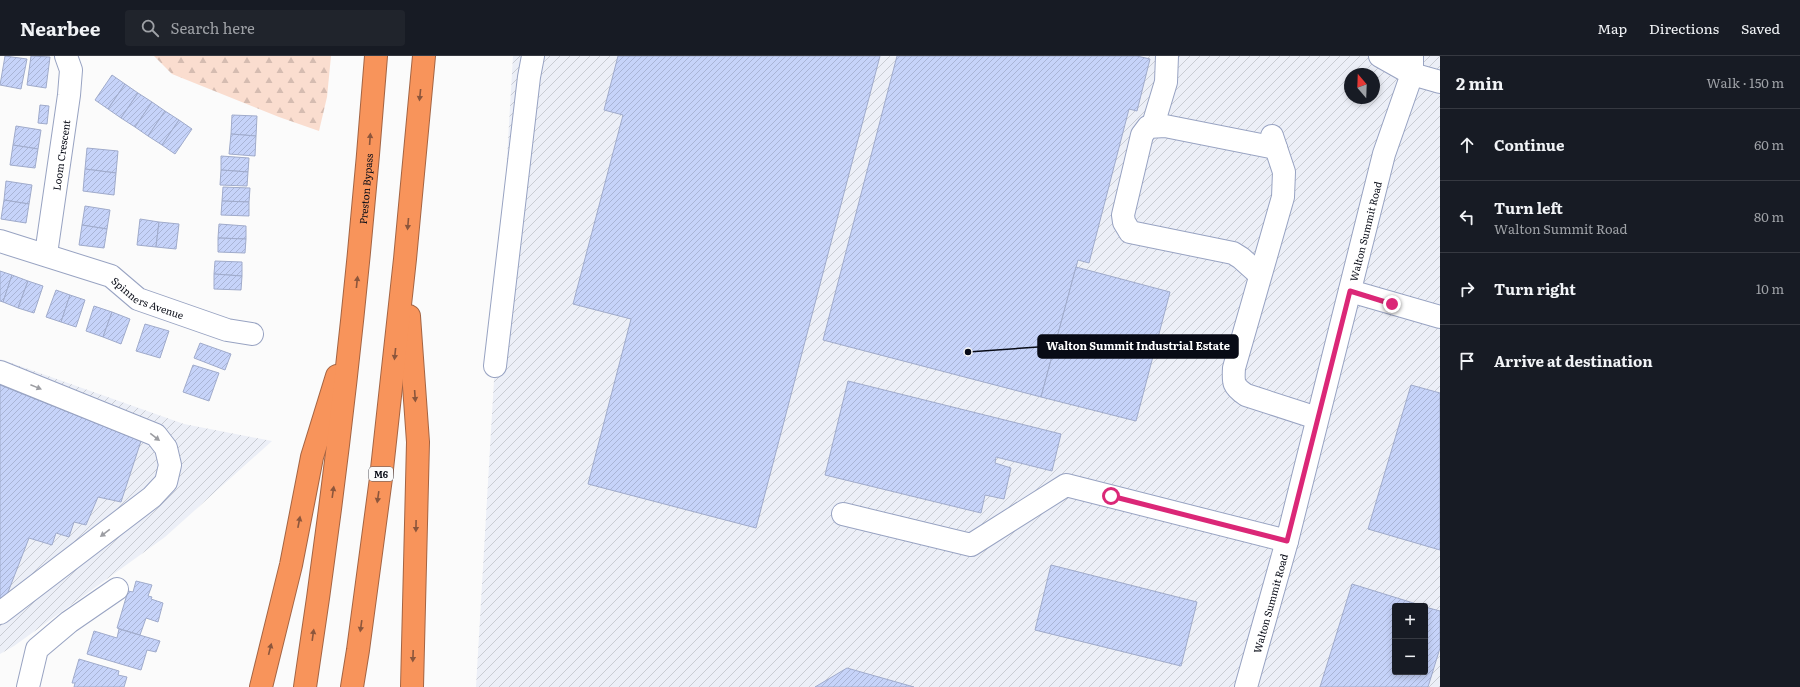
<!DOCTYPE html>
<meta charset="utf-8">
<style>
body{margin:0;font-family:Literata,serif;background:#20242c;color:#f1f3f6}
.controls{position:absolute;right:12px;bottom:12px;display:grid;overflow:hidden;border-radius:4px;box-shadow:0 2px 6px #0003}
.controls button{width:36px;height:36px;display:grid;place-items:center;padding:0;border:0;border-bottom:1px solid #363941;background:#171b24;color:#f1f3f6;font:20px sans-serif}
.compass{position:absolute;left:1344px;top:12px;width:36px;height:36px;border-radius:50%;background:#171b24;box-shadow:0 2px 6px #0003;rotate:341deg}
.stop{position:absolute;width:12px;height:12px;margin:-9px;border:3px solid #db2777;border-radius:50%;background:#fff}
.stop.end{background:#db2777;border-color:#fff;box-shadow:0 1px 4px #0008}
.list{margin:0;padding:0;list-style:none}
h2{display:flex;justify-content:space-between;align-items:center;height:52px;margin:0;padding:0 16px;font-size:17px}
h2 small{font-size:13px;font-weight:400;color:#9ea1a6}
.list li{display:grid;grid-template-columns:26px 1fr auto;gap:12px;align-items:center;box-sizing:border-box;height:72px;padding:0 16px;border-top:1px solid #363941}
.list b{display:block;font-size:15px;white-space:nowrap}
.list p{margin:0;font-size:13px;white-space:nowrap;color:#9ea1a6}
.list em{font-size:13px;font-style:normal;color:#9ea1a6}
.icon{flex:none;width:22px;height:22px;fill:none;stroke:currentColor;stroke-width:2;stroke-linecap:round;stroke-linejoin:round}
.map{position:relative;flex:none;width:1440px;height:631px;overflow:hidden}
header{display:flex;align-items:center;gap:24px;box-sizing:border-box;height:56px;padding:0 20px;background:#171b24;border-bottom:1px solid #363941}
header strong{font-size:19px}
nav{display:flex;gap:22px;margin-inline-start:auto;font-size:14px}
.search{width:280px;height:36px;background:#20242c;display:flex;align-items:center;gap:10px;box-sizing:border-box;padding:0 14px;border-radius:4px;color:#9ea1a6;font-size:15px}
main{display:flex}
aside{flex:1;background:#171b24}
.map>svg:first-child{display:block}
.industrial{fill:url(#industrial-furrows);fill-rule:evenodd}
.forest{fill:url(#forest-firs)}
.building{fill:url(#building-hatch);stroke:#a0abcb}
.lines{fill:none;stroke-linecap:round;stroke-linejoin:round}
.minor-casing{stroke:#98a3c2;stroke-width:24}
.highway-casing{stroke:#a46443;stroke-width:24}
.minor{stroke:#fff;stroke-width:22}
.highway{stroke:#f8945b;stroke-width:22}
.oneway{fill:#8c563c}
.oneway2{fill:#9c9da2}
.route{stroke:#db2777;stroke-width:5}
.labels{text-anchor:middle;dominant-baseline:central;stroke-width:3.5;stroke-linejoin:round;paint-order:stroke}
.shield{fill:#fbfbfb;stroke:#51535b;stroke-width:1}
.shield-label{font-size:9px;font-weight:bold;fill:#080b16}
.street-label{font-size:10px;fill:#080b16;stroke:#fbfbfb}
.leader{fill:none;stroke:#080b16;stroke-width:1.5}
.callout-dot{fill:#080b16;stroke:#fbfbfb;stroke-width:1.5}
.callout{fill:#080b16;stroke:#080b16;stroke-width:1.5}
.callout-label{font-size:11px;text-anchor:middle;font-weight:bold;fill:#fff}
</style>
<header>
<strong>Nearbee</strong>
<div class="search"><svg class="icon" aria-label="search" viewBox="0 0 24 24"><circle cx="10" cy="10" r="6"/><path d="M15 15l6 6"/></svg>Search here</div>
<nav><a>Map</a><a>Directions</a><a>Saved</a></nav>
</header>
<main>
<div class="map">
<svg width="1440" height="631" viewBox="0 0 1440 631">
<defs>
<pattern id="industrial-furrows" width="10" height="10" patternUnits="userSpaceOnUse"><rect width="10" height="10" fill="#eceff7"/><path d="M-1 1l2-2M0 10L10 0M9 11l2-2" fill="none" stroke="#c9ccd3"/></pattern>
<pattern id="forest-firs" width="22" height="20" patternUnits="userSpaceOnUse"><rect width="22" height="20" fill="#faddcf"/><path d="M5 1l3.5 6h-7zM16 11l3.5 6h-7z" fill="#d5bcb1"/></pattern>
<pattern id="building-hatch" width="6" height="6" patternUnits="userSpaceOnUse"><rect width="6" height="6" fill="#c6d3f9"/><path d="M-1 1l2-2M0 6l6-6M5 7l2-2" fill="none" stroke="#a9b4d5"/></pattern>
</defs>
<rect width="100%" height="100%" fill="#fbfbfb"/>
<g class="industrial">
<path d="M513,0H1440V631H476ZM1350,18H1374V42H1350ZM1395,550H1425V616H1395Z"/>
<polygon points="0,303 184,368 272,385 165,481 14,590 0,598"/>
</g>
<polygon class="forest" points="154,0 331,0 327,41 319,75 279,61 172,18"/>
<g class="building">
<polygon points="5,0 27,3 21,33 0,29"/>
<polygon points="31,0 50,1 46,32 27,29"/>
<polygon points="618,0 880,0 756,472 588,428 631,263 573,248 623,59 604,54"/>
<polygon points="897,0 1137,0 1150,3 1137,55 1129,53 1089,207 1078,204 1041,341 823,284"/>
<polygon points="112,19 125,28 108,53 95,44"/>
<polygon points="125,28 138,37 121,62 108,53"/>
<polygon points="138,37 152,46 135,71 121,62"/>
<polygon points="152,46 165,55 148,80 135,71"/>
<polygon points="40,49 49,50 47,68 38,67"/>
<polygon points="165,55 179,64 162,89 148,80"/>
<polygon points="232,59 257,60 256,80 231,78"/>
<polygon points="179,64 192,73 175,98 162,89"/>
<polygon points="16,70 41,74 38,93 13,89"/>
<polygon points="231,78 256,80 255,100 229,98"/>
<polygon points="13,89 38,93 35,112 10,109"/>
<polygon points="87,92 118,95 116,117 85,113"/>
<polygon points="221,100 249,102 248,116 221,114"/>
<polygon points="85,113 116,117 114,139 83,135"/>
<polygon points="221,114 248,116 247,130 220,129"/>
<polygon points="6,125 32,129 29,148 4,144"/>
<polygon points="223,131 250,132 249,146 222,145"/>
<polygon points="4,144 29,148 26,167 1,163"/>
<polygon points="222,145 249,146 249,160 221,159"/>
<polygon points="85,150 110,154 107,173 82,169"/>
<polygon points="140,163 159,166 156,191 137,189"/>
<polygon points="159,166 179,168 176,193 156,191"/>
<polygon points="219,168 246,170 246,183 218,182"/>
<polygon points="82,169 107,173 104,192 79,189"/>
<polygon points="218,182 246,183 245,197 218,196"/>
<polygon points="215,205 242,206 242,220 214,218"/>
<polygon points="1076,211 1170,236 1136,365 1041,341"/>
<polygon points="0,215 12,219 3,246 0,245"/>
<polygon points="214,218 242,220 241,234 214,233"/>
<polygon points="12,219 28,225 18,252 3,246"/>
<polygon points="28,225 43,230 34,257 18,252"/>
<polygon points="56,234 70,239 61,266 46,261"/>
<polygon points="70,239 85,244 76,271 61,266"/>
<polygon points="94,250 112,256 103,281 86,275"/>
<polygon points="112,256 130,263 121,288 103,281"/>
<polygon points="145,268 169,275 160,302 136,295"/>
<polygon points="200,287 231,298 225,314 194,302"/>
<polygon points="193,309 219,317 209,345 183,336"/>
<polygon points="848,325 1061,378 1052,415 996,401 995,407 1011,412 1004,443 985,439 981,457 825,419"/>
<polygon points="0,329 141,385 121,446 98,441 86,469 74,466 69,481 56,477 52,489 29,482 5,544 0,542"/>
<polygon points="1411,329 1440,337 1440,494 1368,473"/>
<polygon points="1051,509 1197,546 1181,610 1035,574"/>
<polygon points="136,525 152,529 148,540 152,541 151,543 163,547 158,566 146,562 140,579 117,572 128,535 133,536"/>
<polygon points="1352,528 1423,550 1395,550 1395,616 1425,616 1425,551 1440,555 1440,592 1428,631 1320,631"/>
<polygon points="119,573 160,585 156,596 147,594 141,614 87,598 94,575 117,582"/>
<polygon points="79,603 119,615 118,619 127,621 124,631 74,631 75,627 72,627"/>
<polygon points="847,612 914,631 815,631"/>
</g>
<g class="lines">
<defs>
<g id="minor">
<polyline points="1380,0 1412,18 1440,26"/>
<polyline points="1153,69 1166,26 1167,0"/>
<path d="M1272,80L1284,116L1283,141L1234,312C1233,327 1233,330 1246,339L1317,362"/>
<path id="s1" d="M0,185L111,220L138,243L227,274L252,278"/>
<path id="s2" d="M46,198L69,39L71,14L66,0"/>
<polyline points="1260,219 1241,202 1233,197 1130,176 1124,166 1123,159 1142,79 1148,71 1165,70 1276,92"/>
<polyline points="1350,235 1440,261"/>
<polyline points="495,310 529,21 533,0"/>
<polyline points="0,316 156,379 166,392 170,409 166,426 152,441 0,557"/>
<polyline points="843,458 971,489 1066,429 1287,485"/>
<polyline points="28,631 37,593 69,566 117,533"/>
<path id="s3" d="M1246,631L1287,485L1384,98L1412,18V0"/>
</g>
<g id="highway">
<polyline points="409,260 418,386 412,631"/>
<polyline points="261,631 291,509 312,401 337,320"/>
<path id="s4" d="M305,631C337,421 360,211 376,0"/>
<polyline points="352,631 358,594 381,422 405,203 424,0"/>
</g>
</defs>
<use href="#minor" class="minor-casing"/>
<use href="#highway" class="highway-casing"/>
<use href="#minor" class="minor"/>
<use href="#highway" class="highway"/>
</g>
<defs><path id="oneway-solid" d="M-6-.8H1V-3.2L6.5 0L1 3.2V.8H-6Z"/></defs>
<g class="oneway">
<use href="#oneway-solid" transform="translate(420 39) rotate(96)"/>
<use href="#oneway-solid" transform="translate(370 83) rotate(-86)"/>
<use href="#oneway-solid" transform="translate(408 168) rotate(95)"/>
<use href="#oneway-solid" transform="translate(357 226) rotate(-84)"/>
<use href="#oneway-solid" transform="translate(395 298) rotate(96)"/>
<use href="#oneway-solid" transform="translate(415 340) rotate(86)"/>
<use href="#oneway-solid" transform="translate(333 436) rotate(-82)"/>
<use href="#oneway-solid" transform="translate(378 441) rotate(98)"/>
<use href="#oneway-solid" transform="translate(299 466) rotate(-79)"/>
<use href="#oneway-solid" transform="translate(416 470) rotate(91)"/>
<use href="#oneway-solid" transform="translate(361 570) rotate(98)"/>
<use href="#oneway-solid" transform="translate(313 579) rotate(-82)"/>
<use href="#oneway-solid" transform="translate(270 593) rotate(-76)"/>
<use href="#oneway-solid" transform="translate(413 600) rotate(92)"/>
</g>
<g class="oneway2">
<use href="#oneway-solid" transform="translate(36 331) rotate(22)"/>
<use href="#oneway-solid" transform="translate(155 381) rotate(38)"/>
<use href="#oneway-solid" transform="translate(105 477) rotate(143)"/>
</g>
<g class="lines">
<polyline class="route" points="1111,440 1287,485 1350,235 1392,248"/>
</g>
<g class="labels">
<rect class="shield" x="369" y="411" width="24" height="14" rx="3"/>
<g class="shield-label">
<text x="381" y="418">M6</text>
</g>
<g class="street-label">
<text stroke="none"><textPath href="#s2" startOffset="100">Loom Crescent</textPath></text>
<text stroke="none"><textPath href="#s4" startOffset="502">Preston Bypass</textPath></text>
<text stroke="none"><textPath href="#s3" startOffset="471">Walton Summit Road</textPath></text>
<text stroke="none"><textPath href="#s1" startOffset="160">Spinners Avenue</textPath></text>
<text stroke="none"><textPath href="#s3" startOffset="87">Walton Summit Road</textPath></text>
</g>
</g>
<path class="leader" d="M968 296L1038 291"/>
<circle class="callout-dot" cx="968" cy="296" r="4"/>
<rect class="callout" x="1038" y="279" width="200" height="23" rx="4"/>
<g class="callout-label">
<text x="1138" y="294">Walton Summit Industrial Estate</text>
</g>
</svg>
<div class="controls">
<button>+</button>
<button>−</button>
</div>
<svg class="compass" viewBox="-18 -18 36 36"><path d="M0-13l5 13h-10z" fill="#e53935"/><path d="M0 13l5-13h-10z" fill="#9ea1a6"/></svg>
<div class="stop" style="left:1111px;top:440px"></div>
<div class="stop end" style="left:1392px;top:248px"></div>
</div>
<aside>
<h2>2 min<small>Walk · 150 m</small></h2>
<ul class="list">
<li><svg class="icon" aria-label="ahead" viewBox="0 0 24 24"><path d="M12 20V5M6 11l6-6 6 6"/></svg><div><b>Continue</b></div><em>60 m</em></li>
<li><svg class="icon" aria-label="left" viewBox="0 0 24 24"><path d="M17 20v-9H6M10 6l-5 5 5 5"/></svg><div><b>Turn left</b><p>Walton Summit Road</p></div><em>80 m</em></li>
<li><svg class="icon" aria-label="right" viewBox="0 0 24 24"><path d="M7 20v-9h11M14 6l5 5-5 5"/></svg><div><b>Turn right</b></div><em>10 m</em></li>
<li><svg class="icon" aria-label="arrive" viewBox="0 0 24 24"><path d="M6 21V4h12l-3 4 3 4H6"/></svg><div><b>Arrive at destination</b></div></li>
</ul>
</aside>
</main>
